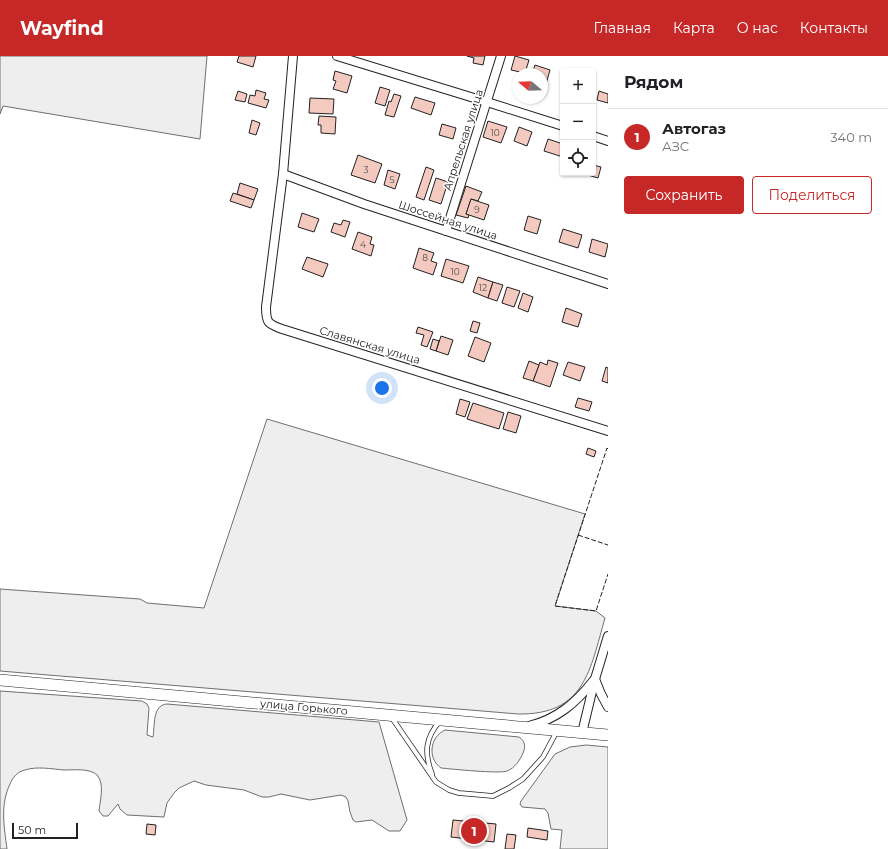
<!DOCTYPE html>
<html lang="ru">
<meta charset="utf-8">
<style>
body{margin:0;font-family:Montserrat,sans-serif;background:#f6f6f6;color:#202124}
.controls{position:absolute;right:12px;top:12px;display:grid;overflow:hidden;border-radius:4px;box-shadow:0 1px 3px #0004}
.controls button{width:36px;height:36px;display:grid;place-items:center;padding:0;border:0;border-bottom:1px solid #e0e0e0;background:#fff;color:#202124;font:20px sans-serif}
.compass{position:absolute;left:512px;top:12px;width:36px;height:36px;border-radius:50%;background:#fff;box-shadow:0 1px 3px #0004;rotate:289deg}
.scale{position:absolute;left:12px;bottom:10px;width:66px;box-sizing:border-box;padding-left:4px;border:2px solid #222;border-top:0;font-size:11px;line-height:14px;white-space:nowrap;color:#222;-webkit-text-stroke:3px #fff;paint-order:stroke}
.you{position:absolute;left:382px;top:332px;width:14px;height:14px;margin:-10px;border:3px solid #fff;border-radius:50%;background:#1a73e8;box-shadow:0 0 0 6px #1a73e833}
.badge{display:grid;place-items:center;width:26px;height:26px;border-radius:50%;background:#c62828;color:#fff;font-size:13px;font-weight:700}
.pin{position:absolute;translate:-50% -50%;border:2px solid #fff;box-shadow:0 1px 4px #0006}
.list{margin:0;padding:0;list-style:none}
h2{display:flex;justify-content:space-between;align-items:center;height:52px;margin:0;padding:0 16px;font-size:17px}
h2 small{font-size:13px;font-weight:400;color:#757577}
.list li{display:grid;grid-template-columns:26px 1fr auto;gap:12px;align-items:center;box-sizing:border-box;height:56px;padding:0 16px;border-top:1px solid #e0e0e0}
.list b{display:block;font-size:15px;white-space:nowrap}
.list p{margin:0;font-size:13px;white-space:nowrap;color:#757577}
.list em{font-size:13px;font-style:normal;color:#757577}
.actions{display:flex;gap:8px;padding:12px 16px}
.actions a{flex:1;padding:9px 0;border:1px solid #c62828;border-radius:4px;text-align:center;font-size:14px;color:#c62828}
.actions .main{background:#c62828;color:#fff}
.icon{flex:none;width:22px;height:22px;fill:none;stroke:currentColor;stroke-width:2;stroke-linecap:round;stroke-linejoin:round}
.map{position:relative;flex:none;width:608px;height:793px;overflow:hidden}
header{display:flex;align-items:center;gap:24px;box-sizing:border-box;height:56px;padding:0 20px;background:#c62828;color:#fff}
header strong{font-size:19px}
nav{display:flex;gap:22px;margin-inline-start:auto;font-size:14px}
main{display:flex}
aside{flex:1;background:#fff}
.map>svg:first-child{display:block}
.green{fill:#eee;stroke:#6f6f6f}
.building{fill:#f3c9c0;stroke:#222}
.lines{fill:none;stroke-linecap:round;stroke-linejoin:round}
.lane-casing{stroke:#222;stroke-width:5.5}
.street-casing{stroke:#222;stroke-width:10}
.secondary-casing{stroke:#222;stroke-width:12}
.lane{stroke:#fff;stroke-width:4}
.street{stroke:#fff;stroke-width:8}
.secondary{stroke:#fff;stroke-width:11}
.fence{stroke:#222;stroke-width:1;stroke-dasharray:5 2;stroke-linecap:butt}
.labels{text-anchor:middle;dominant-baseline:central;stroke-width:3;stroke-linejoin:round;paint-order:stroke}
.number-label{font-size:9px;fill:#564c4a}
.street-label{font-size:11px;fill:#222;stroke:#fff}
</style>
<header>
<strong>Wayfind</strong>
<nav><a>Главная</a><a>Карта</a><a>О нас</a><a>Контакты</a></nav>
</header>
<main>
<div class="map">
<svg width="608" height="793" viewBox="0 0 608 793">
<rect width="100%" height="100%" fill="#fff"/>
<g class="green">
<polygon points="0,0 207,0 200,83 3,50 0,58"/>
<path d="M267,363L585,458L555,550L596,555L605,562C590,614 585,659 518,658L0,615V533L140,543L147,547L204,552Z"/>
<path d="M0,635L142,645L147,648L149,652L147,679L153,681C155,670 152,649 167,648L379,666L407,764L400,775H389L372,764L356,766L353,764L350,756L348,745L346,741L341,739L310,744L281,738L269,741H262L244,734L206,729L194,725L179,732L174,737L167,747L164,761L127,759L120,753L118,748L108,760H103L99,755C100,744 105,728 97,719C90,712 73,714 64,714C52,713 37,710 25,714C17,716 13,721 10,728C0,749 4,770 7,793H0Z"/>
<path d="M445,674L519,681C525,685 526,691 523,697C520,704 515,712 507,715C500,718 451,713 441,712C427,702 430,681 445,674Z"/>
<polygon points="586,689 608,691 608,793 560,793 562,774 551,773 548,757 545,753 522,751 520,748 521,745 555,698 570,691"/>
</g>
<g class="building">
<polygon points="239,0 256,0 253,11 237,6"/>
<polygon points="467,0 485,0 483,9 473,7 474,2"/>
<polygon points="515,0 529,4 525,17 511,14"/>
<polygon points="535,9 550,14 546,28 542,26 542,18 532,18"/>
<polygon points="335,15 352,20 347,37 333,33 336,25 333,24"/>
<polygon points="380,31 390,34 385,50 375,47"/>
<polygon points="256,34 266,37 264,43 269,44 266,52 248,47 250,39 255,40"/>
<polygon points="238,35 247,38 245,46 235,44"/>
<polygon points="599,35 608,38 608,47 597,44"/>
<polygon points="394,38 401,40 394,61 385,59 389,45 391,46"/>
<polygon points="415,41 435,47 431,59 411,52"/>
<polygon points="310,42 334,43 333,58 309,57"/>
<polygon points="319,60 336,61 335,78 321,77 321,69 318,69"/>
<polygon points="252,64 260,67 256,79 249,77"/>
<polygon points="488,65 507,71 501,87 483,81"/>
<polygon points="442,68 456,72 453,83 439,79"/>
<polygon points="519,71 532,76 527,90 514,85"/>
<polygon points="548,83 563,88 563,101 544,95"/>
<polygon points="358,99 382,108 375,127 351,119"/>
<polygon points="593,109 601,111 598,122 581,117 593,117"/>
<polygon points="426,111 434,114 424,144 416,141"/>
<polygon points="388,114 400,118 395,133 384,129"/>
<polygon points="436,122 448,126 441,148 429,144"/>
<polygon points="240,127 258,133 254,144 237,138"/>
<polygon points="466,130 482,136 478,145 471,143 466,158 469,159 468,162 456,159"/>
<polygon points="233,137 254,144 251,152 230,145"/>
<polygon points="471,143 489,149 484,164 466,158"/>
<polygon points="302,157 319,163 314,176 298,171"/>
<polygon points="528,160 541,164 537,178 524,174"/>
<polygon points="343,164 350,166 345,181 331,176 334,167 341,169"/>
<polygon points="563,173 582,179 578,192 559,186"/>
<polygon points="358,176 372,181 370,188 374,189 371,200 352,193"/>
<polygon points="592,183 608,188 605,201 589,196"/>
<polygon points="419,192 434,197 431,205 437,207 433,219 413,212"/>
<polygon points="307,201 328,208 323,221 302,213"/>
<polygon points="446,203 469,210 463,227 441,220"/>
<polygon points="478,221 493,226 488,242 473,236"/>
<polygon points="493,226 503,229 497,245 488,242"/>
<polygon points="507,231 520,235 514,251 502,247"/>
<polygon points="523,237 533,241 528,256 518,252"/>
<polygon points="566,252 582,258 578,271 562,266"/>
<polygon points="473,265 480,267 477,277 470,275"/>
<polygon points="418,271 433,276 427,291 421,289 424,279 416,277"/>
<polygon points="441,280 453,284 448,299 436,295"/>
<polygon points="475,281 491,287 484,306 468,300"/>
<polygon points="433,283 439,285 436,295 430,293"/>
<polygon points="548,304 558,307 550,331 533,325 540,306 547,309"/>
<polygon points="529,305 539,309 533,325 523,322"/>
<polygon points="568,306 585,311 580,325 563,319"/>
<polygon points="606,311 608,312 608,327 602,325"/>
<polygon points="578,342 592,346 589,355 575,351"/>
<polygon points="460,343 470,346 465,361 456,358"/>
<polygon points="473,347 504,357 499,373 467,363"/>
<polygon points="508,356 521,360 516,377 503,373"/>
<polygon points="588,392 596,395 594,401 586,398"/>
<polygon points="453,764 496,768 494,786 451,781"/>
<polygon points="147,768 156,769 155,779 146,778"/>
<polygon points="528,772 548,775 547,784 527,781"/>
<polygon points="507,778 516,779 514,793 505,793"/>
</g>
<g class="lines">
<defs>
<g id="lane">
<polyline points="392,662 436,726 449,734 459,737 493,740 509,732 523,723 543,701 557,675"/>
<path d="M432,718C424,697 425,682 440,665"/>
</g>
<g id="street">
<path d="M293,0L283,118L266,251C266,267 268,268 282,273L608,375"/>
<polyline points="337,0 487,46 563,70"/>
<polyline points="593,80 608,85"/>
<polyline points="283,118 364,148 608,228"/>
<polyline points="446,175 501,0"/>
<polyline points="595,623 601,638 608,651"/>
<path d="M529,670C557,663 576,647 593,625"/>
<polyline points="582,677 595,623 608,580"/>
</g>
<polyline id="secondary" points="0,624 608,679"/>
</defs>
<use href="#lane" class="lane-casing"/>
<use href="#street" class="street-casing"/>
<use href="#secondary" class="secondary-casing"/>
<use href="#lane" class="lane"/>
<use href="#street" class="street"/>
<use href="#secondary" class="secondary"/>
<g class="fence">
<polyline points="608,393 607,392 555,550 596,555 608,518"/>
<polyline points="578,479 608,489"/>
</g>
</g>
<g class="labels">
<g class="number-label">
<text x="495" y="76">10</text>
<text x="366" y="113">3</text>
<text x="392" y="123">5</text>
<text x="477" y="153">9</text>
<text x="363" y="188">4</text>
<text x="425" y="201">8</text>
<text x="455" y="215">10</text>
<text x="483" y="231">12</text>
</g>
<g class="street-label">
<text transform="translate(463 84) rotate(-72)">Апрельская улица</text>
<text transform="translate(448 164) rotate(18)">Шоссейная улица</text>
<text transform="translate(370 289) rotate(17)">Славянская улица</text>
<text transform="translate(304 651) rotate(5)">улица Горького</text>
</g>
</g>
</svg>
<div class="controls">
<button>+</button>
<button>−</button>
<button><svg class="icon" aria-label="locate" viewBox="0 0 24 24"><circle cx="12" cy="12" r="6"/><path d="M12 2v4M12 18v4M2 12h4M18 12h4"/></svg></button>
</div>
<svg class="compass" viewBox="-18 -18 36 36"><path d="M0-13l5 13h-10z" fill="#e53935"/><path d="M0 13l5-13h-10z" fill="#757577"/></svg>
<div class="scale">50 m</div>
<div class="you"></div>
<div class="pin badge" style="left:474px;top:775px">1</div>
</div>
<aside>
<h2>Рядом<small></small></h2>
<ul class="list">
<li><span class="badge">1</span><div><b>Автогаз</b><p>АЗС</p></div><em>340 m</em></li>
</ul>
<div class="actions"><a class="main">Сохранить</a><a>Поделиться</a></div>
</aside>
</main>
